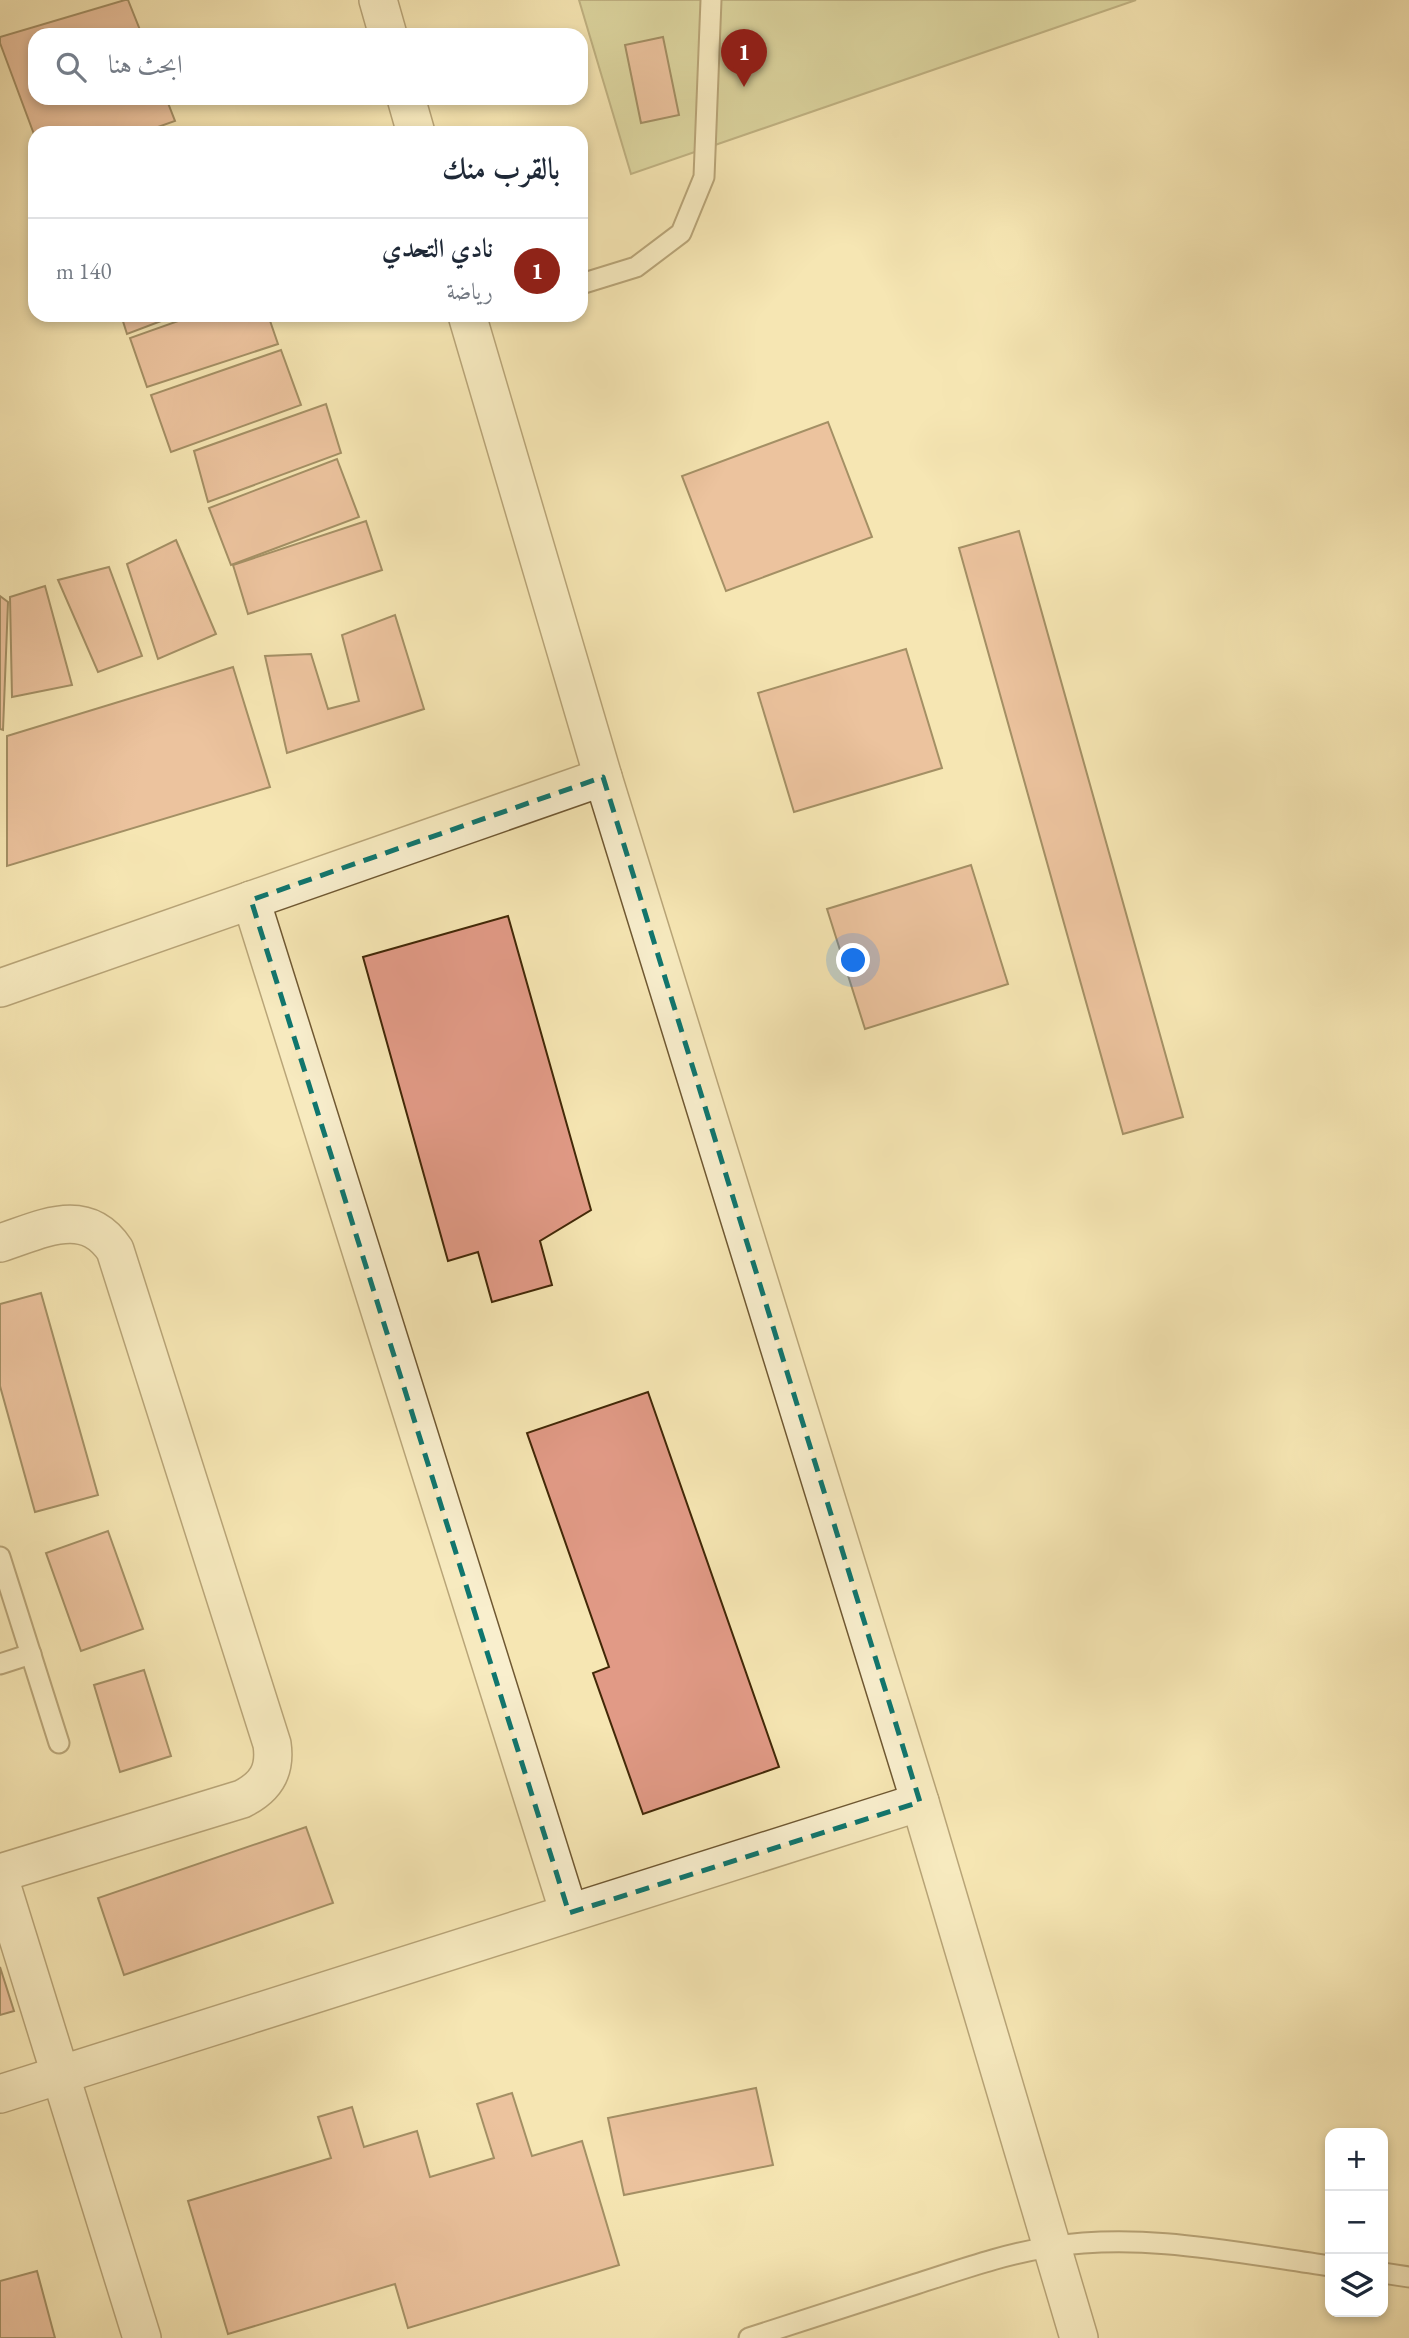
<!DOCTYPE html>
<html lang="ar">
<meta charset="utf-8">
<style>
body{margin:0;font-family:"EB Garamond",Amiri,serif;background:#f6f6f7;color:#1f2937;direction:rtl}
.controls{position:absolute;right:21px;bottom:21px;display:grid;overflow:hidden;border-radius:14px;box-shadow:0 4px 10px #0003}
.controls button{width:63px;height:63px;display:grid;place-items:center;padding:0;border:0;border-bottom:2px solid #e0e1e3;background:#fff;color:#1f2937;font:35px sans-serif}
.you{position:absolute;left:854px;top:961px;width:24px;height:24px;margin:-18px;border:5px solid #fff;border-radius:50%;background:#1a73e8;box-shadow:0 0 0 10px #1a73e833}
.badge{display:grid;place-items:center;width:46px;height:46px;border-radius:50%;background:#8f2418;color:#fff;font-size:23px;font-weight:700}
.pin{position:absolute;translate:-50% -58px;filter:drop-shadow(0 2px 4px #0008)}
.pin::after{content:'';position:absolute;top:37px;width:24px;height:21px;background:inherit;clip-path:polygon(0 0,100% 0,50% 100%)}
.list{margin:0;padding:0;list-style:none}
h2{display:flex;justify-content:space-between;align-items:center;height:91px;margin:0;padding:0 28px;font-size:30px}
h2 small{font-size:23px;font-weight:400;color:#747a83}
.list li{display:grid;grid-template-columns:46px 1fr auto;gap:21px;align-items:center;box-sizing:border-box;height:105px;padding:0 28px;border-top:2px solid #e0e1e3}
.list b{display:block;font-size:26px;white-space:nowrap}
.list p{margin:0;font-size:23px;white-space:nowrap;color:#747a83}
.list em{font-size:23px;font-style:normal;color:#747a83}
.icon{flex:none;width:38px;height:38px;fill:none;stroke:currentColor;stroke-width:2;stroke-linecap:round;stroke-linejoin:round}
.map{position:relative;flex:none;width:1409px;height:2338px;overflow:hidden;direction:ltr}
.search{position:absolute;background:#fff;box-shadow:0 4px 10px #0003;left:28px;top:28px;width:560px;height:77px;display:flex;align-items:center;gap:18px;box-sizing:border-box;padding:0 24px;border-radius:21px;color:#747a83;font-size:26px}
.panel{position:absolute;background:#fff;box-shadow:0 4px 10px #0003;left:28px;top:126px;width:560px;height:196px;border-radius:21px;direction:rtl}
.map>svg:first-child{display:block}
.green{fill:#bec48b;stroke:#807649;stroke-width:2}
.building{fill:#e19a86;stroke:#422807;stroke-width:2}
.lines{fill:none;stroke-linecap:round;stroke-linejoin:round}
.service-casing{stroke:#6f5832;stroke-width:23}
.minor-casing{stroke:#6f5832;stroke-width:40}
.service{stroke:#f9efce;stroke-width:19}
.minor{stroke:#f9efce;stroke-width:37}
.marked{fill:none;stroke:#0f766e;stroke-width:5;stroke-dasharray:14 9;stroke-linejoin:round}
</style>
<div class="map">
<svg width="1409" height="2338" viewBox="0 0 1409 2338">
<rect width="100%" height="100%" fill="#f6e6b3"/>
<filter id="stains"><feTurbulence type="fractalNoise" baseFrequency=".00286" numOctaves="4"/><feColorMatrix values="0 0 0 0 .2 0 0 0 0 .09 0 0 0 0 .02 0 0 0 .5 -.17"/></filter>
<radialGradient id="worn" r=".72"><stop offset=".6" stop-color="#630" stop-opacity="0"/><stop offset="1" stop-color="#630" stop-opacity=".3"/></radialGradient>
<polygon class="green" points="579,0 1136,0 631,174"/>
<g class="building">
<polygon points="125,0 128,0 142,35 35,35 35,98 166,98 175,121 141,133 35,133 35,137 0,43 0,37"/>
<polygon points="663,37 679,115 641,123 625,45"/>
<polygon points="121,315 177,315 127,334"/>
<polygon points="195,315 268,315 278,344 147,387 130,338"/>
<polygon points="281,350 301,405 171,452 151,395"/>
<polygon points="326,404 341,453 208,502 194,451"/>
<polygon points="828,422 872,537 726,591 682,476"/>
<polygon points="337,459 359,517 231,565 209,508"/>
<polygon points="366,521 382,570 248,614 233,565"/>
<polygon points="1019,531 1183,1117 1123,1134 959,548"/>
<polygon points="176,540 216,634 158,659 127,564"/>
<polygon points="109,567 142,656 98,672 58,580"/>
<polygon points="45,586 72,685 12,697 10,597"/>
<polygon points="0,596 8,602 3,730 0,729"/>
<polygon points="395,615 424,709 287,753 265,656 311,654 328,709 359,701 342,635"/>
<polygon points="906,649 942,768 794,812 758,693"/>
<polygon points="233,667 270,787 7,866 7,736"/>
<polygon points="971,865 1008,984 865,1029 827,909"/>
<polygon points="508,916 591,1210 540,1241 552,1285 492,1302 478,1252 448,1261 363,957"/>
<polygon points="41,1293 98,1495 35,1512 0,1386 0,1304"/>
<polygon points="648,1392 779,1767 643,1814 593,1673 609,1667 527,1433"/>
<polygon points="108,1531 143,1629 81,1651 46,1553"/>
<polygon points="144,1670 171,1756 120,1772 94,1685"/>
<polygon points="306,1827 333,1903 124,1975 98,1898"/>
<polygon points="0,1967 14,2011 0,2015"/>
<polygon points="756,2088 773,2165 624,2195 608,2118"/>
<polygon points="512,2093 532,2156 582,2141 619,2265 408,2328 395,2284 228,2334 188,2201 331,2158 318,2117 352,2107 364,2147 417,2131 430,2177 494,2158 477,2104"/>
<polygon points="37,2271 55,2338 0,2338 0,2281"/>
</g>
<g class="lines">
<defs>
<g id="service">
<polyline points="581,284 636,267 681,233 704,177 711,0"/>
<polyline points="0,1557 59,1743"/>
<polyline points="0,1664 31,1654"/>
<polyline points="1383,2273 1409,2277"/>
<path d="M749,2338C805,2320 861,2302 916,2284C960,2270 1004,2254 1050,2247C1143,2232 1238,2253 1330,2266"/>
</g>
<g id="minor">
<polyline points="378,0 388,35"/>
<polyline points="406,98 416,133"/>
<polyline points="467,315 603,777 920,1802 1079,2338"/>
<polyline points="251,900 569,1913"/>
<polyline points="0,988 603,777"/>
<path d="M0,1243C41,1230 85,1205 115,1250L272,1744C276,1771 266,1787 242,1799L0,1873"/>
<polyline points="0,1880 142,2338"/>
<polyline points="0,2094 920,1802"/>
</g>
</defs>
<use href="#service" class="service-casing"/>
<use href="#minor" class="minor-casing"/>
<use href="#service" class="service"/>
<use href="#minor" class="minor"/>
</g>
<path d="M0 0H1409V2338H0ZM603,777L920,1802L569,1913L251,900Z" fill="#f6e6b3" fill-opacity=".55" fill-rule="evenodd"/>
<path class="marked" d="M603,777L920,1802L569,1913L251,900Z"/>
<rect width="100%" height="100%" filter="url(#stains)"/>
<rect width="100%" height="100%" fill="url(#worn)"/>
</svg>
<div class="controls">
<button>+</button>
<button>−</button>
<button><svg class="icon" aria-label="layers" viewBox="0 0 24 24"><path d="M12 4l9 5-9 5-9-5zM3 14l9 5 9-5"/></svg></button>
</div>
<div class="you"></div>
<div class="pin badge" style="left:744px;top:87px">1</div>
<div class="search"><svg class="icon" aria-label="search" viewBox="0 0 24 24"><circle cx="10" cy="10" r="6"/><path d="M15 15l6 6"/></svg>ابحث هنا</div>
<section class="panel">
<h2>بالقرب منك<small></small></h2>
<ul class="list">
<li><span class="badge">1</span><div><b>نادي التحدي</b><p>رياضة</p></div><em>140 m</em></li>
</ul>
</section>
</div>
